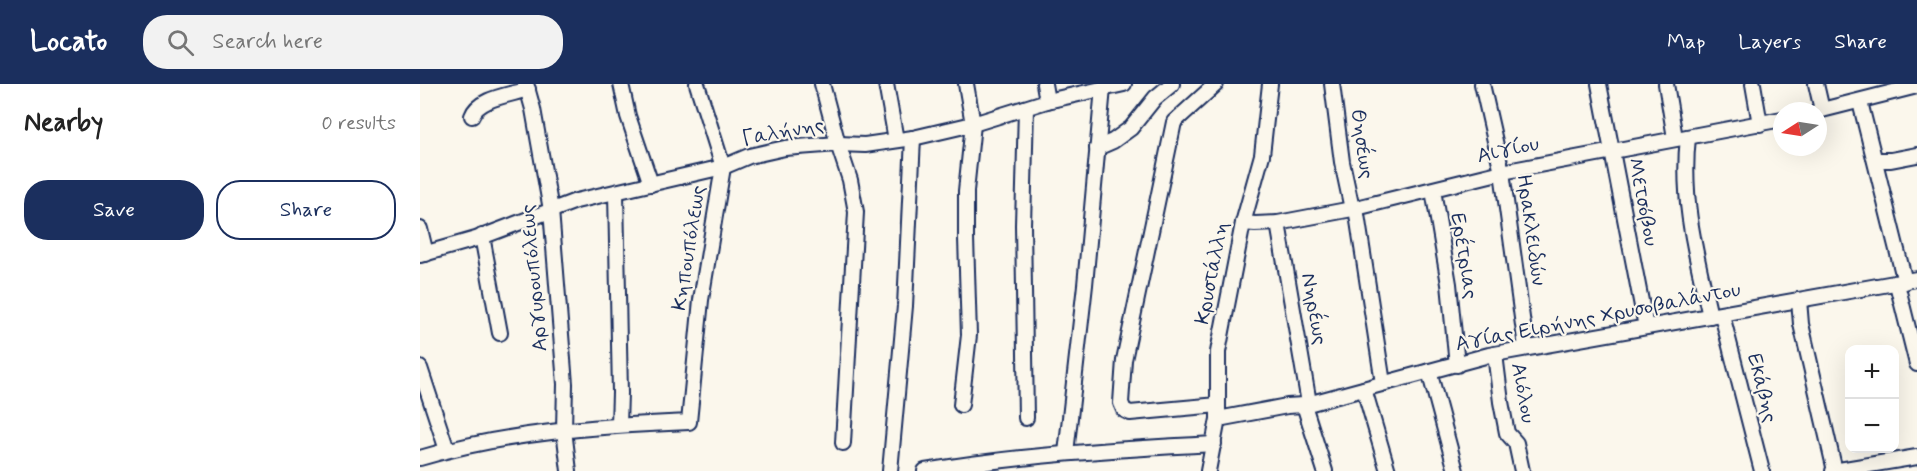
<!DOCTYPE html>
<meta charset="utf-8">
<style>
body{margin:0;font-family:Mynerve,sans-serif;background:#f2f2f2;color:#222}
.controls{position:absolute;right:18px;bottom:18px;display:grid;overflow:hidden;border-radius:12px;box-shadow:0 6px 24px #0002}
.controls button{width:54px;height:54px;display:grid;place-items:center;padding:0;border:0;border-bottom:2px solid #e0e0e0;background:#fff;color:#222;font:30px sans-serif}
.compass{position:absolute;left:1353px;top:18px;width:54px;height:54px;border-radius:50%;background:#fff;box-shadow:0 6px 24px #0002;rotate:258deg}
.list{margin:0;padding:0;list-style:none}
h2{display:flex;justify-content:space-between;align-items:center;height:78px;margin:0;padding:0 24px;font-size:26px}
h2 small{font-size:20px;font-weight:400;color:#767676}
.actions{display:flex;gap:12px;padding:18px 24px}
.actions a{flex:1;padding:14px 0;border:2px solid #1b2f5e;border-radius:24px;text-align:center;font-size:21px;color:#1b2f5e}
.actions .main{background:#1b2f5e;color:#fff}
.icon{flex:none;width:33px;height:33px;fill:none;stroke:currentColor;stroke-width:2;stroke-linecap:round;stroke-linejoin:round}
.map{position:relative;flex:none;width:1497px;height:387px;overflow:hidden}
header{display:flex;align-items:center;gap:36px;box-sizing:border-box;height:84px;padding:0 30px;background:#1b2f5e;color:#fff}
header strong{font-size:28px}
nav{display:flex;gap:33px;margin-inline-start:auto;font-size:21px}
.search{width:420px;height:54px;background:#f2f2f2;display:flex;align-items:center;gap:15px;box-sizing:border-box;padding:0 21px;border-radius:24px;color:#767676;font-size:22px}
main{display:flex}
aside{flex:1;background:#fff}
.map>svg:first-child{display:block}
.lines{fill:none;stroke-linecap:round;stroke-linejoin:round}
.minor-casing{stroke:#1b2f5e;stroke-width:18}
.minor{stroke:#fbf7ec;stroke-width:14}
.labels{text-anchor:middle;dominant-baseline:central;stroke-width:4.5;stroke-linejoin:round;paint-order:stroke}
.street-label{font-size:21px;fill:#1b2f5e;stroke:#fbf7ec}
</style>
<header>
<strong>Locato</strong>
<div class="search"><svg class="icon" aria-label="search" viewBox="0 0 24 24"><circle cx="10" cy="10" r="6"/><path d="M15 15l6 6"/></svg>Search here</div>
<nav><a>Map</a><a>Layers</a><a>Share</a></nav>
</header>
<main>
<aside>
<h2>Nearby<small>0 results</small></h2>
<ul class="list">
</ul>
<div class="actions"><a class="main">Save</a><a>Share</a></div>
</aside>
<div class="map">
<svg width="1497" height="387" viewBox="0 0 1497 387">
<rect width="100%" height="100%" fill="#fbf7ec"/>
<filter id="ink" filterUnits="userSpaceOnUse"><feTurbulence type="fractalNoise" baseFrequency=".0167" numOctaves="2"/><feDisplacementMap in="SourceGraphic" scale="12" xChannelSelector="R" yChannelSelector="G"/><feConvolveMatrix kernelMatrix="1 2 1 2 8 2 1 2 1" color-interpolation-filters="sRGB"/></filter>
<g filter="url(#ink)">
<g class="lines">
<defs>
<g id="minor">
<polyline points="106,0 113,25 131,126 145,300 144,346 149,387"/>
<polyline points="201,0 208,32 231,100"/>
<polyline points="402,0 418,60 430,96 436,128 423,359"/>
<polyline points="466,0 476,56"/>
<polyline points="624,0 627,17"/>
<polyline points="796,0 754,38 704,276 701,319 704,326 710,329 798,321"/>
<polyline points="912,0 922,78 932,125"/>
<polyline points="1062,0 1082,88 1106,263"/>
<polyline points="1179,0 1226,243"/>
<polyline points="1246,0 1255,54"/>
<polyline points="1333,0 1340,40"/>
<polyline points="1396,0 1402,26"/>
<polyline points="1440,18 1485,198"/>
<polyline points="606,24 603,141 606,334"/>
<polyline points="1398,27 1497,2"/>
<path d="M52,32C58,14 91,11 108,5"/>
<path d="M1268,53C1261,117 1276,170 1290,232"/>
<polyline points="677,64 693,57 711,44 735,14 752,0"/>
<polyline points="1456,76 1471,76 1497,71"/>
<polyline points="1013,106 1029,200 1037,281"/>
<polyline points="196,109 200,309 199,341"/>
<polyline points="936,124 963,299"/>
<polyline points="823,139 835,140 858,139 932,125 1082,88 1362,35"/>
<polyline points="858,139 889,319"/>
<polyline points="0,145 6,170"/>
<polyline points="62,152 80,249"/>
<polyline points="0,171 56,155 156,117 303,83 329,72 365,64 418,60 445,61 493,54 553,40 627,17 704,0"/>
<polyline points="1477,200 1497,280"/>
<polyline points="1379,216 1381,240 1415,387"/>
<polyline points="1302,231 1342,387"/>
<polyline points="1075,270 1081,318 1087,349 1096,359 1102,387"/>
<polyline points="0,284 27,366"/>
<polyline points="1009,287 1036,387"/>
<polyline points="944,305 968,387"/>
<polyline points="541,321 549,251 546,154 546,107 553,40 546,0"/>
<polyline points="884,321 905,387"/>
<polyline points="798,335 867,322 884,321 1069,271 1497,195"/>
<polyline points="646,369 665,201 683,4"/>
<path d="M0,374C87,348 178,342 269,338L281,216L303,83L277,0"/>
<polyline points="470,387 485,222 493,54"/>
<path d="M505,387C601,371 697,365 794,360"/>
<polyline points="788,387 798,335 798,268 823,139 842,71 850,0"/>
<polyline points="1413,387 1497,373"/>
</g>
</defs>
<use href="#minor" class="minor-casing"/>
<use href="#minor" class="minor"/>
</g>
</g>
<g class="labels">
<g class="street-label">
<text transform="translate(363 48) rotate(-10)">Γαλήνης</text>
<text transform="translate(942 60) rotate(82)">Θησέως</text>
<text transform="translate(1088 66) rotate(-12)">Αιγίου</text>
<text transform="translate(1223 118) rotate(79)">Μετσόβου</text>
<text transform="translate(1111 146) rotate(82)">Ηρακλειδών</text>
<text transform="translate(269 164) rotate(-81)">Κηπουπόλεως</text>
<text transform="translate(1044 172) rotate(81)">Ερέτριας</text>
<text transform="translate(792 189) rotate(-79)">Κρυστάλλη</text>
<text transform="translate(114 194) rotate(-95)">Αργυρουπόλεως</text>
<text transform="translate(894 225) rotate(80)">Νηρέως</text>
<text transform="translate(1178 233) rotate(-11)">Αγίας Ειρήνης Χρυσοβαλάντου</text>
<text transform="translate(1342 304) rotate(76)">Εκάβης</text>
<text transform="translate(1103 309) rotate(80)">Αιόλου</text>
</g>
</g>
</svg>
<div class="controls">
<button>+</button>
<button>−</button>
</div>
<svg class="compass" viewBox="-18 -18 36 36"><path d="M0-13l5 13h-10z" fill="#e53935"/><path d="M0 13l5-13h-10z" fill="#767676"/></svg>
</div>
</main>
